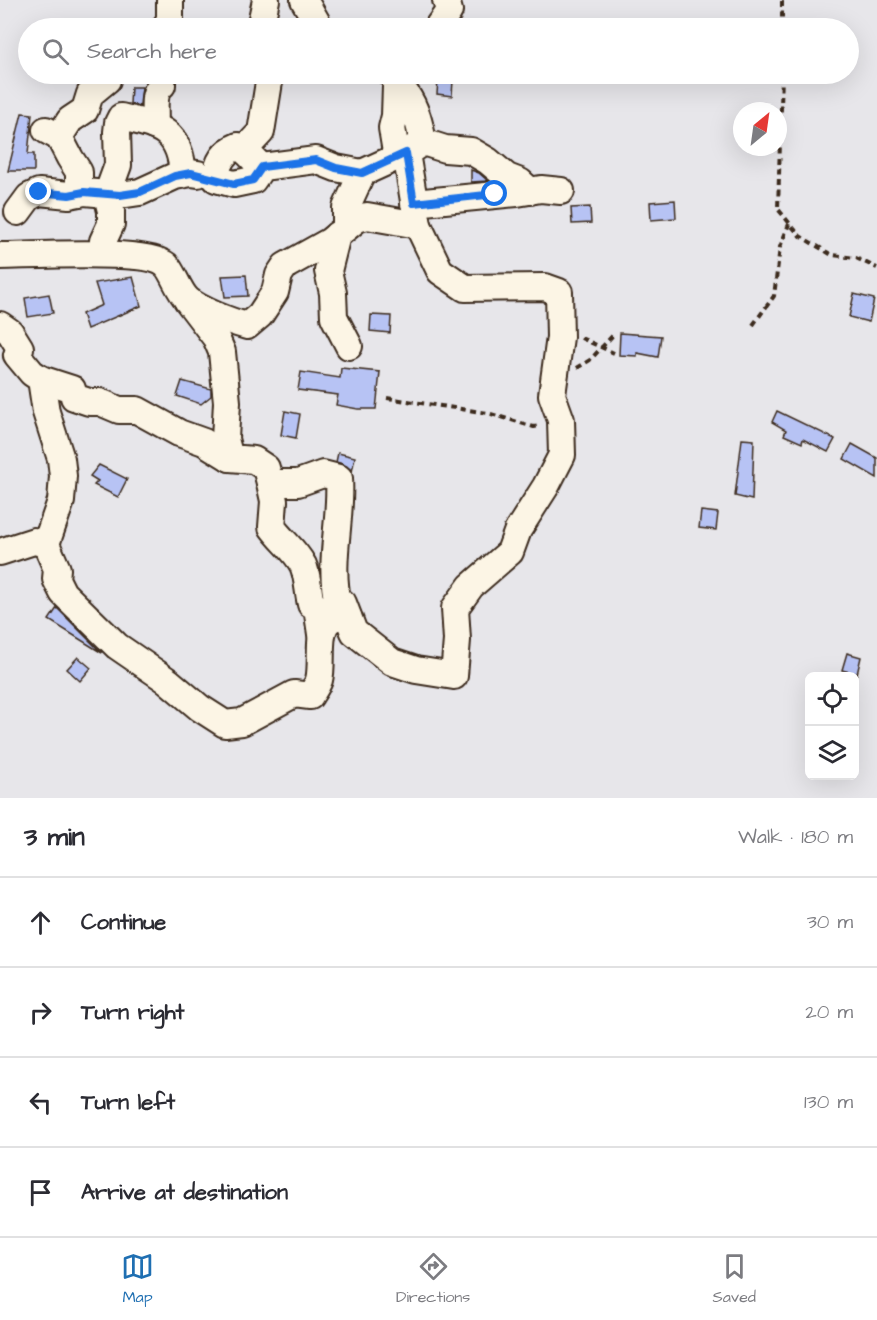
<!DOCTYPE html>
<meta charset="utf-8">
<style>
body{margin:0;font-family:"Architects Daughter",sans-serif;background:#f2f2f3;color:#2b2b33}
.controls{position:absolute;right:18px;bottom:18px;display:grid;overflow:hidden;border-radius:9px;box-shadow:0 6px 24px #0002}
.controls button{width:54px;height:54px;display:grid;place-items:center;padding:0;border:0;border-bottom:2px solid #e1e1e2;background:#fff;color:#2b2b33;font:30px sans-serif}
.compass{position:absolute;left:733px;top:102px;width:54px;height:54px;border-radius:50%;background:#fff;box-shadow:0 6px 24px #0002;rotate:29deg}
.stop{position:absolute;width:18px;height:18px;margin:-14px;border:4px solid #1a73e8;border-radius:50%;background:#fff}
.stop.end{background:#1a73e8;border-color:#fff;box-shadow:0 2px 6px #0008}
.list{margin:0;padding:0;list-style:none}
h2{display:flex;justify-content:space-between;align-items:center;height:78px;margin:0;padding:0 24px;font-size:26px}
h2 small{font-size:20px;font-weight:400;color:#7c7c81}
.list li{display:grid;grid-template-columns:39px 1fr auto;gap:18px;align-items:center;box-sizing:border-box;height:90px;padding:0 24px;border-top:2px solid #e1e1e2}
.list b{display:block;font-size:22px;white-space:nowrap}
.list em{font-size:20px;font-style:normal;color:#7c7c81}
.icon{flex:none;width:33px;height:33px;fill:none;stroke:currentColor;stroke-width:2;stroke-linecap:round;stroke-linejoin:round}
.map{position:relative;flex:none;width:877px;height:798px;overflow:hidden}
.search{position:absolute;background:#fff;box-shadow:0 6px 24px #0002;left:18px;right:18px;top:18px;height:66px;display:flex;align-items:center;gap:15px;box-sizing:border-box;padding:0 21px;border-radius:33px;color:#7c7c81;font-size:22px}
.sheet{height:438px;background:#fff}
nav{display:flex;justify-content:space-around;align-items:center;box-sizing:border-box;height:84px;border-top:2px solid #e1e1e2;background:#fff;font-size:16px;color:#7c7c81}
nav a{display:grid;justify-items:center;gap:3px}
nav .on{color:#1f6fb2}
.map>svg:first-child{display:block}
.building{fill:#b7c3f4;stroke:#3b2a1e;stroke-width:1.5}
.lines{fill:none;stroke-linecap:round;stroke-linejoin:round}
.minor-casing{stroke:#3b2a1e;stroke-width:30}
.path{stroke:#3b2a1e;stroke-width:4;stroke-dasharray:6 4.5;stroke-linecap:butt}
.minor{stroke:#fcf5e5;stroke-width:26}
.route{stroke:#1a73e8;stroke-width:8}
</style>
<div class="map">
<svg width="877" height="798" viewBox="0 0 877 798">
<rect width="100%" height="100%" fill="#e7e6ea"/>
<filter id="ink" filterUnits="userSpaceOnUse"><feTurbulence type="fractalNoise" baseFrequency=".0167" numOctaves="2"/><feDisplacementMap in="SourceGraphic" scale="12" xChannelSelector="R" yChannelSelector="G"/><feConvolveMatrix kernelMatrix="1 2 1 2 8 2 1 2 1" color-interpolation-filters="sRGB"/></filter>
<g filter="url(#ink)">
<g class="building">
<polygon points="438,79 453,80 452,96 437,94"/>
<polygon points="131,87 142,87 140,106 130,104"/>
<polygon points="22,113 32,114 28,154 34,154 34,171 8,171"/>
<polygon points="471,170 479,173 488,181 471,182"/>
<polygon points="675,200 676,218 651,220 650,202"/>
<polygon points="590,207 591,223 572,224 571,208"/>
<polygon points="246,275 248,296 225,297 222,276"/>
<polygon points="133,277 141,306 87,329 82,314 102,305 95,283"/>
<polygon points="49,294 53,313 28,317 25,298"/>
<polygon points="854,294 874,299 869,322 849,317"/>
<polygon points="371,315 391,316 390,333 370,331"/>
<polygon points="620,333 661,336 658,357 637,353 637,356 619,355"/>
<polygon points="341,368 380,372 376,409 358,409 336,405 338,395 298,390 301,372 340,378"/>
<polygon points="182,381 211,389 211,396 201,404 177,396"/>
<polygon points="285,411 300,414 296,438 281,435"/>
<polygon points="777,411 835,439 828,452 803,439 802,443 784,435 786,430 772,422"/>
<polygon points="742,439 754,440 752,500 735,496"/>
<polygon points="852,444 877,458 877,478 844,459"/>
<polygon points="338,453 355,457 352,472 343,464 336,462"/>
<polygon points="99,465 127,479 118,497 94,485 98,481 90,476"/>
<polygon points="701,511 718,513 716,530 699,528"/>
<polygon points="57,608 102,653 49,620"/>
<polygon points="847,653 861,657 857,674 842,670"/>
<polygon points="78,657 91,668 80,681 67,669"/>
</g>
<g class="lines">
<defs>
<g id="minor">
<polyline points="304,0 320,28"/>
<polyline points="165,28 170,19 170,0"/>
<polyline points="260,28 266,0"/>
<polyline points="437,28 449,11 446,0"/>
<polyline points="396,86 395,116 392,128 397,158"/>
<path d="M154,126C157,112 150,94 162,85V74"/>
<polyline points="46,130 59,137 70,158 79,172 79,193"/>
<polyline points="59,137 70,120 85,110 90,94 107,80"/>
<polyline points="423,142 445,149 471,151 488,161 507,177 520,182 530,191"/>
<polyline points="245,149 261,132 269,82 267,74"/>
<path d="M262,167C254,161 247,150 238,146C223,152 217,163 216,179L234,184L253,180L262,167L316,160L336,168L362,173"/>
<polyline points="414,203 517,193 541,189 561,191"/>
<polyline points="18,212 29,197 39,192 69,195 84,192 120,195 140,192 175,176 191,173 198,174"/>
<polyline points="346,227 346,208 362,173 406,153"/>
<polyline points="337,235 328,271 333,293 334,317 349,346"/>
<path d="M102,254L103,241L111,224V211L107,195L118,165L117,132L118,123L121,117C159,126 180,129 183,174"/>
<path d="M0,256C28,256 148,248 166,265C173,272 179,292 188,300C199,310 232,322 247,326L260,315L275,292L279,275L285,266L330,241L357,219L367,216L418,225"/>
<path d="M187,300L216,338L222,352L227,402L225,439L230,458L254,460L266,468L270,483H298L323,474L339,478C342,519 328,562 338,603H343L354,632L392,662L416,670L454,676L457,640L455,608L471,586L510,552L518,530L546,486L562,455L561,420L552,395L560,337L559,292L545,287L465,288L440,271L418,225L406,153L423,142C420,126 416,108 406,94C399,85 396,86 393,74"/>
<polyline points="0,325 10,332 20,348 17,355 32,373 41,379 46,412 61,459 63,476 61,501 46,544"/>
<polyline points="41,379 72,389 74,397 89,402 100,402 119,410 137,410 179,433 204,442 230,458"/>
<path d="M270,483L274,501L272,527C282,541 295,550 303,565C308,576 308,592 311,604L317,607L321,634"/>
<path d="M0,552L34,541L46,544L57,569L56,579L63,593L117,646L168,681L200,708L225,724L242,722L294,694L310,696C313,691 317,686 319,680C325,657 310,612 348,617"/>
</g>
</defs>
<use href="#minor" class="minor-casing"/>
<g class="path">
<polyline points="782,28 782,0"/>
<polyline points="782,74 778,209 800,236 832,255 856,258 877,268"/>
<polyline points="753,325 774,296 780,247 789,224"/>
<polyline points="581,338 614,353"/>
<polyline points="577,368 590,360 614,334"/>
<polyline points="387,398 488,413 534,427 540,426"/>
</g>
<use href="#minor" class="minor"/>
</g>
</g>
<g class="lines" filter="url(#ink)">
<polyline class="route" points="39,192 69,195 84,192 120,195 140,192 175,176 191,173 234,184 253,180 262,167 316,160 336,168 362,173 406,153 414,203 495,194"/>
</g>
</svg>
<div class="controls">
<button><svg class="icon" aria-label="locate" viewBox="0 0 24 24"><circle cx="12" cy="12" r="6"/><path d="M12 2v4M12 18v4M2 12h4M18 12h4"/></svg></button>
<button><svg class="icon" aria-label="layers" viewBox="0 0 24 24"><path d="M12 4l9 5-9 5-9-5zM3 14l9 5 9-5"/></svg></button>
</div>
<svg class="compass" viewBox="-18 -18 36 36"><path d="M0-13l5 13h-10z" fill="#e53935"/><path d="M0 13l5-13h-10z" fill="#7c7c81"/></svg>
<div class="stop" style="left:495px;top:194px"></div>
<div class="stop end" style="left:39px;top:192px"></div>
<div class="search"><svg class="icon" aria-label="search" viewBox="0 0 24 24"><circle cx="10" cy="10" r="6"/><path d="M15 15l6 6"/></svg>Search here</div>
</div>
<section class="sheet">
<h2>3 min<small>Walk · 180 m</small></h2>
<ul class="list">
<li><svg class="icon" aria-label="ahead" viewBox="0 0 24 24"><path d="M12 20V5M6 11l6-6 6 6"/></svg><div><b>Continue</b></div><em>30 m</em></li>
<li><svg class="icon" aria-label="right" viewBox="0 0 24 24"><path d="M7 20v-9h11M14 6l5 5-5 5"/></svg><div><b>Turn right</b></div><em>20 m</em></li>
<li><svg class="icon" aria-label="left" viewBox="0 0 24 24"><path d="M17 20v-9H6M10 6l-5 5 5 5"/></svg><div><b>Turn left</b></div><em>130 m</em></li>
<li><svg class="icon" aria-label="arrive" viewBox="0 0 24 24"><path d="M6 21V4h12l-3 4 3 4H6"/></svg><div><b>Arrive at destination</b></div></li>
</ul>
</section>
<nav>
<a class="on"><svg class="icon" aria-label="map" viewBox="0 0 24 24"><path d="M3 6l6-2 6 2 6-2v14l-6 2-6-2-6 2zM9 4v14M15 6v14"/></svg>Map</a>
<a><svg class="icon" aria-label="directions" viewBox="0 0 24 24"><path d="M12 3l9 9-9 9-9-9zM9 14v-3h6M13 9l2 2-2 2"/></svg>Directions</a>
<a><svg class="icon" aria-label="saved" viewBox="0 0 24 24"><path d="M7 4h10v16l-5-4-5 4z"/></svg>Saved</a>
</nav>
